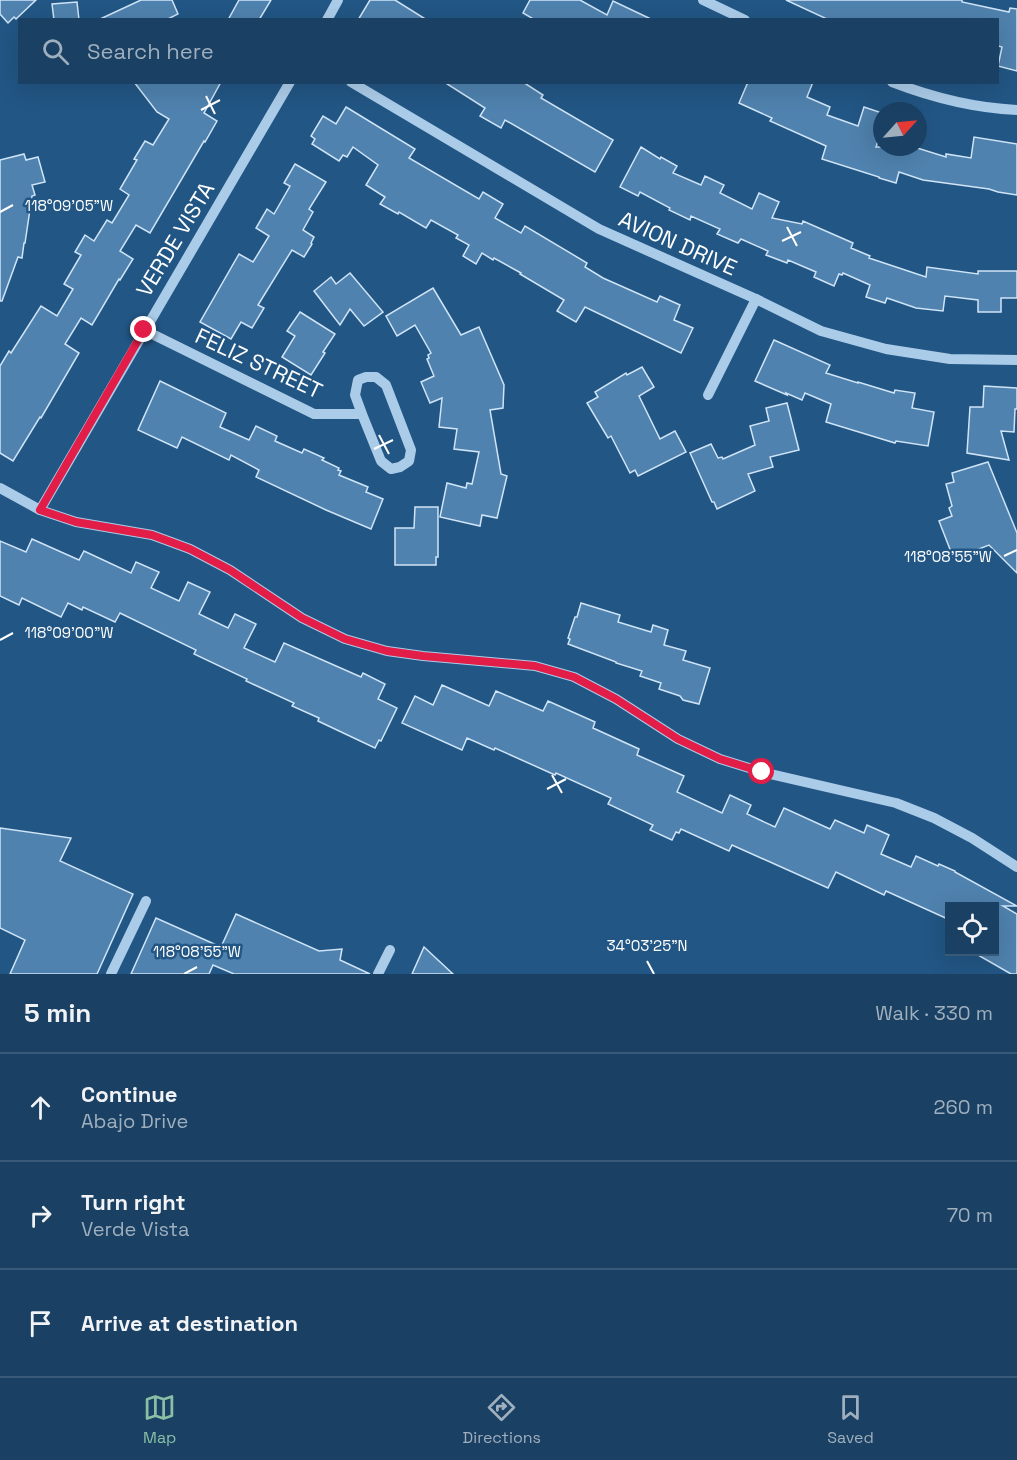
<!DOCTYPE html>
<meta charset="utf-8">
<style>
body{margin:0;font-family:"Space Grotesk",sans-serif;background:#274b6c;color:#f1f3f6}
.controls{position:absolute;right:18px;bottom:18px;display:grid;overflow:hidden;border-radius:0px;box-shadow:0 6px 24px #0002}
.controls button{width:54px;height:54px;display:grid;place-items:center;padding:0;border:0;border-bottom:2px solid #385978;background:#1a4063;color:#f1f3f6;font:30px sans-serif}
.compass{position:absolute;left:873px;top:102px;width:54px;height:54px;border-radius:50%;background:#1a4063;box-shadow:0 6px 24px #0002;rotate:63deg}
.stop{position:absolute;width:18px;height:18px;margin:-14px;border:4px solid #e11d48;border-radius:50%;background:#fff}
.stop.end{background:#e11d48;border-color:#fff;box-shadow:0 2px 6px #0008}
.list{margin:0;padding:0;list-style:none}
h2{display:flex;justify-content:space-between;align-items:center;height:78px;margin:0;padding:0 24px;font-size:26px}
h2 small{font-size:20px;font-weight:400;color:#9fafbe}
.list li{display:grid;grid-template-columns:39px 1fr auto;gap:18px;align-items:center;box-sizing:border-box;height:108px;padding:0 24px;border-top:2px solid #385978}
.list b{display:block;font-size:22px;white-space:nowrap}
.list p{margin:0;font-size:20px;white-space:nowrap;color:#9fafbe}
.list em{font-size:20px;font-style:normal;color:#9fafbe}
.icon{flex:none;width:33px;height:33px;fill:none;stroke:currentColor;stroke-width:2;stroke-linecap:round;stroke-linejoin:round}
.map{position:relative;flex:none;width:1017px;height:974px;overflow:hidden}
.search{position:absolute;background:#1a4063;box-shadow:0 6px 24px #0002;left:18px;right:18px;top:18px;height:66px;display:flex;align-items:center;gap:15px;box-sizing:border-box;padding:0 21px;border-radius:0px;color:#9fafbe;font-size:22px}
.sheet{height:402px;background:#1a4063}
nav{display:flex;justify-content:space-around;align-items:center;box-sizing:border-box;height:84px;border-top:2px solid #385978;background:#1a4063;font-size:16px;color:#9fafbe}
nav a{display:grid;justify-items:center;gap:3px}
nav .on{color:#8abfa5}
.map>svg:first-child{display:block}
.building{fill:#4f82ae;stroke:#cfe4f7;stroke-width:1.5}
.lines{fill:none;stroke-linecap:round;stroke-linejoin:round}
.minor{stroke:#abcce9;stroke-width:10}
.route{stroke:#e11d48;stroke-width:8}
.ticks{fill:none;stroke:#fff;stroke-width:2}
.labels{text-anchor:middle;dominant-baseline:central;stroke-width:5;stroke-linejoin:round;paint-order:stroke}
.street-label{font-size:22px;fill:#fff;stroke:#225684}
.ticks-label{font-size:15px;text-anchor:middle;fill:#fff;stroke:#225684;stroke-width:5;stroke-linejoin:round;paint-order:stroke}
</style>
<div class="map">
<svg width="1017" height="974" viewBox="0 0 1017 974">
<rect width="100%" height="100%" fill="#225684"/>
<g class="building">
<polygon points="0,0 36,0 16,19 14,17 8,23 0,14"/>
<polygon points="141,0 172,0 178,14 166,20 98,20"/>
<polygon points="239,0 271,0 259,20 228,20"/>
<polygon points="370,0 395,0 427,20 358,20"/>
<polygon points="530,0 580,0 607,15 613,1 653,20 535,20 523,13"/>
<polygon points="786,0 962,0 962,2 1009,12 1010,8 1017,9 1017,71 998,66 1002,47 998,46 998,20 829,20"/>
<polygon points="77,2 79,20 54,20 52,4"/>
<polygon points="134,82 221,82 204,113 217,121 205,142 204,141 150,233 136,225 120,251 133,259 120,280 119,279 92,325 81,318 65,344 79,353 41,418 40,417 13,461 0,453 0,366 9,351 11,353 41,306 57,316 73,289 64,284 81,255 75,252 85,235 94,241 107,220 112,223 129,195 120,189 137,160 134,159 145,141 153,145 169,119 157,112"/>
<polygon points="444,82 523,82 543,95 541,98 613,140 595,172 505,120 501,128 480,116 485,108"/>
<polygon points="748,82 813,82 807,97 830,107 827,115 858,126 864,107 882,113 882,129 876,147 914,147 946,157 946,154 971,158 974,137 1017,144 1017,195 998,192 989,189 923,180 899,172 896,183 879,178 879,177 822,159 826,146 770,121 772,118 739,103"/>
<polygon points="346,107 415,149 409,158 479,199 483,192 503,204 495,218 521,233 525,226 587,263 585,267 603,278 657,302 660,296 680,305 674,320 693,328 681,353 585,307 576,322 557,311 564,300 520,274 521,273 494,258 493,260 482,253 476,264 463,256 469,245 456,238 458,235 431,220 426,228 399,212 398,214 380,204 385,197 366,185 378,165 353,147 347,157 343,155 339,161 312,144 315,139 311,136 323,116 336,124"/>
<polygon points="641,147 660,159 661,157 677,166 673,173 701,185 705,176 724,185 720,193 752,209 759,193 779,202 772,218 802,224 803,221 853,243 851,248 870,256 869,258 926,277 927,267 978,274 978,271 1017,271 1017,298 1001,298 1001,312 978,312 978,300 945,296 943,311 916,308 887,298 885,303 866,297 870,285 843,273 842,275 839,274 834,286 814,277 816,272 788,260 787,263 766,255 768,251 741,239 738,243 717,234 720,229 691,216 690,220 669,210 670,208 640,192 638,196 620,187"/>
<polygon points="24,154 26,160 38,157 45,182 32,185 35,195 32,196 25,243 24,243 22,258 18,257 2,301 0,301 0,160"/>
<polygon points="295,164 326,182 309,209 313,212 303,230 314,237 311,243 312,244 304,257 292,250 258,305 264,308 252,328 241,322 231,339 200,322 239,254 253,262 269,236 256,228 267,209 274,214 290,186 284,183"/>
<polygon points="350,273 383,312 364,326 350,309 340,325 314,291 331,277 336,284"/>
<polygon points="433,288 461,335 479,327 504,385 503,408 490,410 501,474 507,476 497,518 482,515 480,526 440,517 447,483 466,488 467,483 472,484 479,452 454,449 457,429 439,427 442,398 430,403 421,382 434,376 427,359 429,358 428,355 431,353 415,325 397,336 386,316"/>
<polygon points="300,312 335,334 323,352 325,353 311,375 282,357 295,336 287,331"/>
<polygon points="774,340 830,365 826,373 858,383 858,382 894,393 895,390 915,393 912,408 934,412 928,446 896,441 895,443 826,422 831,404 805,393 802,400 786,393 787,395 755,381"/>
<polygon points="642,367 654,387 639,396 660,439 675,431 686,452 638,476 635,470 630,473 611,436 608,438 587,403 598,397 595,392 626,373 627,375"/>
<polygon points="160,381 226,413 220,427 249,440 256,426 277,436 275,441 302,453 304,449 324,458 322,460 339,468 338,470 341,471 339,475 368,487 366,492 383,499 371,529 326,510 256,477 259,470 231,455 229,460 182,437 177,448 138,430"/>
<polygon points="984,386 1017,388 1017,409 1015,409 1014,432 1001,431 1009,460 967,453 970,407 983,407"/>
<polygon points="787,403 799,450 770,457 773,467 748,474 755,491 717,509 714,502 712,502 690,453 711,444 718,458 722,457 723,459 755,445 750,426 769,421 766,408"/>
<polygon points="988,462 1017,533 1017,573 989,545 963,555 962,553 953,557 939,521 952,516 949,508 952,506 946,484 954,482 952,473"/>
<polygon points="415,507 438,507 438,557 436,557 436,565 395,565 395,528 414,528"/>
<polygon points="32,539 79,560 84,551 131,573 136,562 159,572 151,588 179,601 188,582 210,592 199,614 228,628 235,614 256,624 244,648 275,662 284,643 361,677 363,673 385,684 378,699 397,708 381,741 379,740 375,748 318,721 319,718 292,706 294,703 246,681 247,679 194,654 196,650 120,613 115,622 83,607 82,610 68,603 61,617 22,598 19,605 0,596 0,541 26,552"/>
<polygon points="581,603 620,615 618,622 651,632 653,625 668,630 664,645 686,651 683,660 710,668 699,704 683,700 680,696 659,689 661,683 640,676 642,671 616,663 616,662 568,644 570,639 568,638 575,617 577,617"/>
<polygon points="442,685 489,706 496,691 543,711 548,701 595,722 593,728 639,749 637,755 684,776 677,792 722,813 730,795 751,805 747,814 775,827 784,808 830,829 835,820 864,833 867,825 889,835 881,854 911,867 916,856 938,866 939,864 955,871 955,872 1017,906 1003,906 1017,914 1017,974 1011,974 971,951 994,951 994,906 950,906 950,920 886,891 884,895 836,872 828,888 732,845 729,851 681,829 679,833 676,832 672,840 650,830 653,825 608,804 611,798 556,773 555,775 495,748 494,750 467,738 462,750 402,723 415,696 433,705"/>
<polygon points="0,828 71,838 60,861 133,894 97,974 10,974 25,940 0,928"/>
<polygon points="236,914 319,951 342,949 340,960 370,974 234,974 213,965 209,974 131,974 156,918 221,947"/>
<polygon points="424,947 453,974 412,974"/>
</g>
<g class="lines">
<g class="minor">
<polyline points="703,0 745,20"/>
<polyline points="327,20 338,0"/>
<polyline points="351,82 599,229 756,299 821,331 886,349 950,359 1017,360"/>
<path d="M892,82C931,97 975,108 1017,110"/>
<polyline points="144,330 314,414 362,414 381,461 391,469 400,467 409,461 411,450 386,385 376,377 366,377 358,380 355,395 362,414"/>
<polyline points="708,395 756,299"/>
<polyline points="0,488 40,510 76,522 152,535 190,549 230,570 302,618 345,639 387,651 423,656 535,666 574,677 616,699 678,739 720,759 762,772 896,803 934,818 972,838 1017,867"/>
<polyline points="40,510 290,82"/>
<polyline points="111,974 146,901"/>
<polyline points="378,974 390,950"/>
</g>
</g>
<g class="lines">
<polyline class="route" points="144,330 40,510 76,522 152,535 190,549 230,570 302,618 345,639 387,651 423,656 535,666 574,677 616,699 678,739 720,759 762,772"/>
</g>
<path class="ticks" d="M206,96L215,114M201,110L220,100M0,212L13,205M787,227L797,246M782,241L801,232M379,435L389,454M374,449L393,440M1004,556L1017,550M0,640L13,633M552,775L562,793M547,789L566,779M647,961L654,974M184,974L197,967"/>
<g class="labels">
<g class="street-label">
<text transform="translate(175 239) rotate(-59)">VERDE VISTA</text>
<text transform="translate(678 243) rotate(24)">AVION DRIVE</text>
<text transform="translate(259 363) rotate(25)">FELIZ STREET</text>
</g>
</g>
<g class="ticks-label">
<text x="69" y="211">118°09'05"W</text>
<text x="948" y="562">118°08'55"W</text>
<text x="69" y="638">118°09'00"W</text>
<text x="647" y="951">34°03'25"N</text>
<text x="197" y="957">118°08'55"W</text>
</g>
</svg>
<div class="controls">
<button><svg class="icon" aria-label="locate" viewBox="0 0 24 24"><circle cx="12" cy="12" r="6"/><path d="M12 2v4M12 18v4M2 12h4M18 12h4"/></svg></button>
</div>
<svg class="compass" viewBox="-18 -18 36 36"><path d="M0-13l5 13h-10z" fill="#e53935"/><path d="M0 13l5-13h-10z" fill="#9fafbe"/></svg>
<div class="stop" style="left:762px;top:772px"></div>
<div class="stop end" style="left:144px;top:330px"></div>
<div class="search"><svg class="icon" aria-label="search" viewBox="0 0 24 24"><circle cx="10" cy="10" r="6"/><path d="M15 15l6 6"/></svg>Search here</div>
</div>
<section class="sheet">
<h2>5 min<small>Walk · 330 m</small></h2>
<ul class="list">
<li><svg class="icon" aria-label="ahead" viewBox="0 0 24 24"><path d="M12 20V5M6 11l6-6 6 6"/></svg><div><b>Continue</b><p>Abajo Drive</p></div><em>260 m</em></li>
<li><svg class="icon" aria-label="right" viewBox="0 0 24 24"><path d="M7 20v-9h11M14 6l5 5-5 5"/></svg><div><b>Turn right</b><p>Verde Vista</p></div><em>70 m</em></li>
<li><svg class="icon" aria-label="arrive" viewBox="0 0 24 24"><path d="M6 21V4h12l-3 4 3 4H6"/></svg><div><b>Arrive at destination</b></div></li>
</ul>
</section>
<nav>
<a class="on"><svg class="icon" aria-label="map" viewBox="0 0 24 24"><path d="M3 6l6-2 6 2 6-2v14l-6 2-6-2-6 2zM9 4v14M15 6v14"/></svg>Map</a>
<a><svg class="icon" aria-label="directions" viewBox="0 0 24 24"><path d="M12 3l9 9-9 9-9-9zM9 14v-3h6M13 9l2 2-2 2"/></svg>Directions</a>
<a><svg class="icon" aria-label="saved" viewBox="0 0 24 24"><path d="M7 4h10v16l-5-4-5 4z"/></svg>Saved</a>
</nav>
